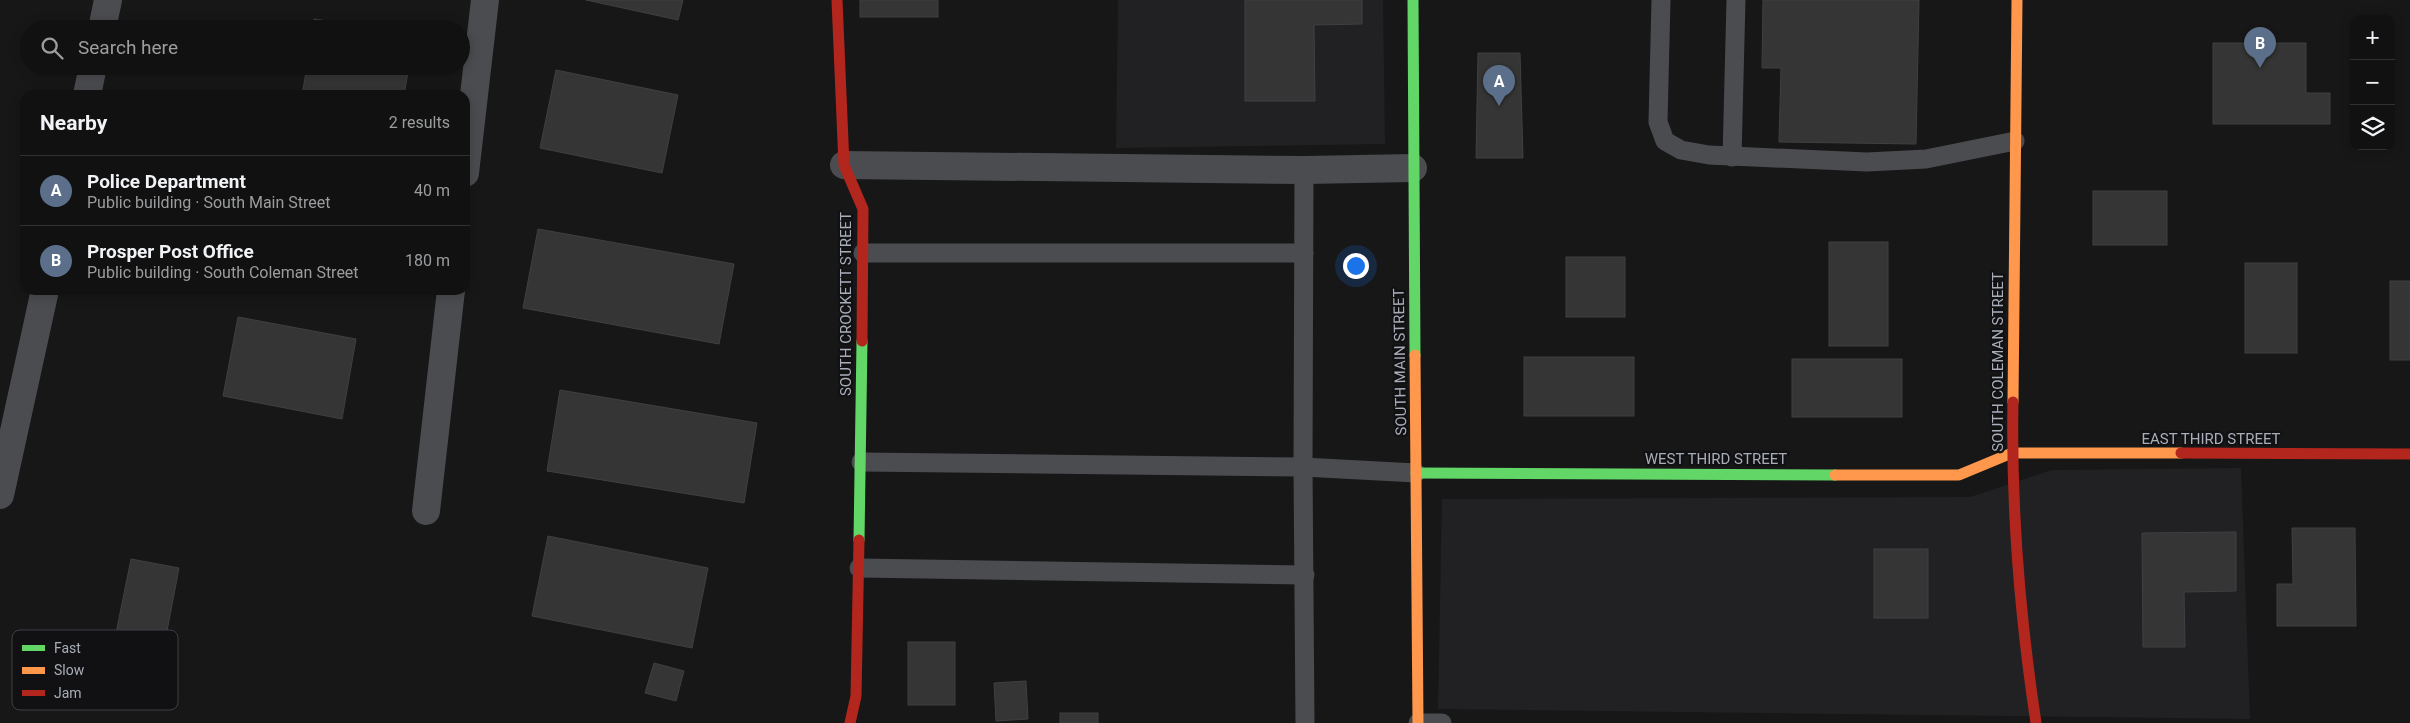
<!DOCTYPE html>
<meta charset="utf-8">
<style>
body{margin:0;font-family:Roboto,sans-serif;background:#1e1f1f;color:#f1f3f6}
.controls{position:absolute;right:15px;top:15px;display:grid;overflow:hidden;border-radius:10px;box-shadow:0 2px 12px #0003}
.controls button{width:45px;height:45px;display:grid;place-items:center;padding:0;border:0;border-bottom:1px solid #303131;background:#111;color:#f1f3f6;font:25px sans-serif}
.you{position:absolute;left:1355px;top:265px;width:18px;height:18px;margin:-12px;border:4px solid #fff;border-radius:50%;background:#1a73e8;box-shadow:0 0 0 8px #1a73e833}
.badge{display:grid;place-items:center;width:32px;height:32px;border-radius:50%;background:#0f766e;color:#fff;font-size:16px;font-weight:700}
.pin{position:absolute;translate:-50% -41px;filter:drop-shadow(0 1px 2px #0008)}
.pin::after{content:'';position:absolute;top:26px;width:18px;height:15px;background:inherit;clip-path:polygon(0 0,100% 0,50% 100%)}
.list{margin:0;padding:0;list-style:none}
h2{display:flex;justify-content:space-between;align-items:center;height:65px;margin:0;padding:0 20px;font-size:21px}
h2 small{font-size:16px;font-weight:400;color:#9c9d9f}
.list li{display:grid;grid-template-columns:32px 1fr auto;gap:15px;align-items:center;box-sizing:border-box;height:70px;padding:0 20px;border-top:1px solid #303131}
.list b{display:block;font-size:19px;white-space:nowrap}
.list p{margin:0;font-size:16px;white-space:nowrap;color:#9c9d9f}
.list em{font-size:16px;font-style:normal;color:#9c9d9f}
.icon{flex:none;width:28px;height:28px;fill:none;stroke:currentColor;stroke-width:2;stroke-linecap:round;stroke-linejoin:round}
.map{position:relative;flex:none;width:2410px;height:723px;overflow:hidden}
.search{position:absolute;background:#111;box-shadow:0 2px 12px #0003;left:20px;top:20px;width:450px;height:55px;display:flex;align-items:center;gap:12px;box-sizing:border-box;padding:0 18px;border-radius:28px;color:#9c9d9f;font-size:19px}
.panel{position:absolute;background:#111;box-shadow:0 2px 12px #0003;left:20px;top:90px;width:450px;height:205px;border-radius:15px}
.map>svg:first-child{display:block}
.built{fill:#212123}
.building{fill:#353536;stroke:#3f4043}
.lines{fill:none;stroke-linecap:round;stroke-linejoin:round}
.lane{stroke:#4b4c50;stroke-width:19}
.street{stroke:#4b4c50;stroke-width:28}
.fast{stroke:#63d668;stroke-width:11}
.slow{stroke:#ff974d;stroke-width:11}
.jam{stroke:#b3261e;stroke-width:11}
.labels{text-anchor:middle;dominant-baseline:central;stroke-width:4.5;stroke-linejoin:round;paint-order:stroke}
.street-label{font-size:15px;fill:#a8adb8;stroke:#111113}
.key{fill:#111113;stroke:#3e4045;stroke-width:1}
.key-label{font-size:14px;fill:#a8adb8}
</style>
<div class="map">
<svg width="2410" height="723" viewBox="0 0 2410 723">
<rect width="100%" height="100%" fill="#171717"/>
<g class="built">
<polygon points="1118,0 1383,0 1385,144 1116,148"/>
<polygon points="2241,468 2250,719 1438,709 1442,499 1970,497 2052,470"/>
</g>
<g class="building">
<polygon points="586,0 683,0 678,20"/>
<rect x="860" y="0" width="78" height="17"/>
<polygon points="1245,0 1362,0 1362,24 1314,25 1315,101 1245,101"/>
<polygon points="1763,0 1919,0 1916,144 1779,142 1781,68 1762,68"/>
<polygon points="314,19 382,29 312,29"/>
<polygon points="2213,43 2306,43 2306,93 2330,93 2330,124 2213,124"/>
<polygon points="1478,53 1520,53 1523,158 1476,158"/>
<polygon points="307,66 409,66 404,95 302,95"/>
<polygon points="556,70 678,95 662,173 540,148"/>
<rect x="2093" y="191" width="74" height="54"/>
<polygon points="538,229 734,264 719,344 523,308"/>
<rect x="1829" y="242" width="59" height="104"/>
<rect x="1566" y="257" width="59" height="60"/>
<rect x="2245" y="263" width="52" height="90"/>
<rect x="2390" y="281" width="20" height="79"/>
<polygon points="238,317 356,339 342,419 223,396"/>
<rect x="1524" y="357" width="110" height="59"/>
<rect x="1792" y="359" width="110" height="58"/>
<polygon points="560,390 757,423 744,503 547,471"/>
<polygon points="2292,528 2355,528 2356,626 2277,626 2277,584 2293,584"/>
<polygon points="2236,532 2236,591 2184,592 2185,647 2143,647 2142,533"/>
<polygon points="548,536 708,568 692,648 532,616"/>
<rect x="1874" y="549" width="54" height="69"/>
<polygon points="131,559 179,568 164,647 115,638"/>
<rect x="908" y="642" width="47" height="63"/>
<polygon points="654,663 684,671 676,701 645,693"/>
<polygon points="1026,681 1028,719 996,721 994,683"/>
<rect x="1060" y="713" width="38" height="10"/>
</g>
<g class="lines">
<g class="lane">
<polyline points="1661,0 1658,122 1665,141 1681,150 1709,155 1867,162 1926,159 2015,141"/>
<polyline points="1732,157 1736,0"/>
<polyline points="1304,170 1303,467 1416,473"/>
<polyline points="863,253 1304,253"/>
<polyline points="861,462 1303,467 1305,723"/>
<polyline points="859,568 1305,575"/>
<polyline points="1418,723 1442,723"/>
</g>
<g class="street">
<polyline points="102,29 108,0"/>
<polyline points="87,95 93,66"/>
<polyline points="844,165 1304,170 1413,168"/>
<polyline points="465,173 485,0"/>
<polyline points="0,495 45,290"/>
<polyline points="426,511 451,290"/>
</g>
<g class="fast">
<polyline points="1413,0 1415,355"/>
<polyline points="1416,473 1835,475"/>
<polyline points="859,540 862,341"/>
</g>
<g class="slow">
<polyline points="1415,355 1418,723"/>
<polyline points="2013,402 2017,0"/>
<polyline points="1835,475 1959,475 2012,453 2181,453"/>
</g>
<g class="jam">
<polyline points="837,0 844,165 863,209 862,341"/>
<path d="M2013,402C2011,509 2020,617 2036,723"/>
<polyline points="2181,453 2410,454"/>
<polyline points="850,723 856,696 859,540"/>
</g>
</g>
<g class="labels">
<g class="street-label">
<text transform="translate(846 304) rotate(-90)">SOUTH CROCKETT STREET</text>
<text transform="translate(1400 362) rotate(-91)">SOUTH MAIN STREET</text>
<text transform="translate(1998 362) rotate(-90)">SOUTH COLEMAN STREET</text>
<text x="2211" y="439">EAST THIRD STREET</text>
<text x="1716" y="459">WEST THIRD STREET</text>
</g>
</g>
<rect x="12" y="630" width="166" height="80" rx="8" class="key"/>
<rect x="22" y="645" width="23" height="6" fill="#63d668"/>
<rect x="22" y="667" width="23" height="7" fill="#ff974d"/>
<rect x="22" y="690" width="23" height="6" fill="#b3261e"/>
<g class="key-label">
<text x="54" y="653">Fast</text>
<text x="54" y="675">Slow</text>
<text x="54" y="698">Jam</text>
</g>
</svg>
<div class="controls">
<button>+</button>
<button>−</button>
<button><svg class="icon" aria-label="layers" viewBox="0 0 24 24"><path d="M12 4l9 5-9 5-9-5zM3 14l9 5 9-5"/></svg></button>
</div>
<div class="you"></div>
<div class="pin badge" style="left:1499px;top:106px;background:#5c6f8a">A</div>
<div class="pin badge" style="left:2260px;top:68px;background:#5c6f8a">B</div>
<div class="search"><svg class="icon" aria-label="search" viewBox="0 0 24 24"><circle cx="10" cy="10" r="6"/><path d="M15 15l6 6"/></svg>Search here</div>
<section class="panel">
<h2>Nearby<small>2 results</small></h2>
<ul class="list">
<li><span class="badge" style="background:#5c6f8a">A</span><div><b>Police Department</b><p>Public building · South Main Street</p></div><em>40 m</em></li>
<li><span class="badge" style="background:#5c6f8a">B</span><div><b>Prosper Post Office</b><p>Public building · South Coleman Street</p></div><em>180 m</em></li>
</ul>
</section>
</div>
